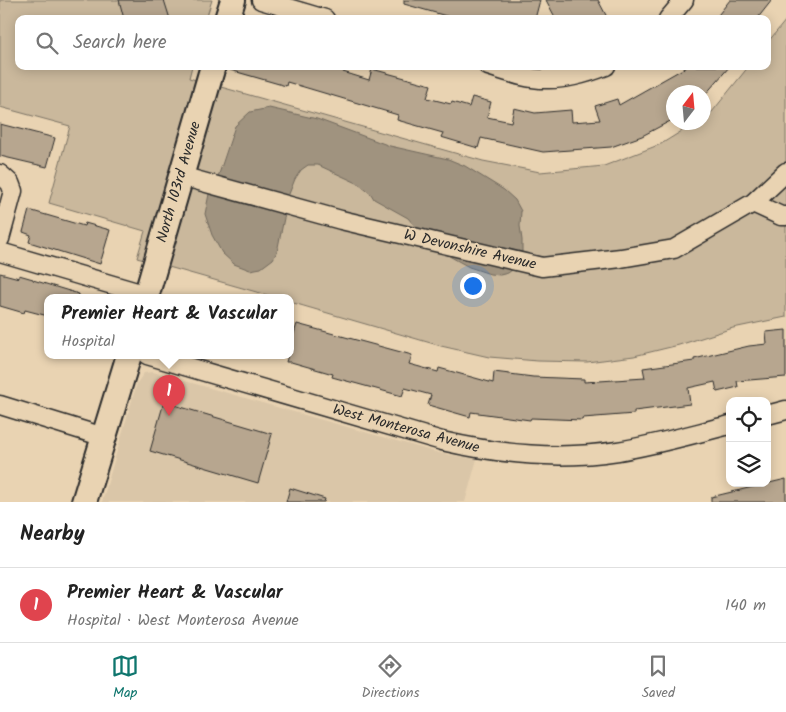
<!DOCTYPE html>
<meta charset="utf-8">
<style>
body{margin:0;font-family:Kalam,sans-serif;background:#f2f2f2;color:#222}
.controls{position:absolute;right:15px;bottom:15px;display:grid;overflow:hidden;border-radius:10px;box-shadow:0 2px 12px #0003}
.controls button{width:45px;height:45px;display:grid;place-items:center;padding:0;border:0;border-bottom:1px solid #e0e0e0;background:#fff;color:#222;font:25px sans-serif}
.compass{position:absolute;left:666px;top:85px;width:45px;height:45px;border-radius:50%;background:#fff;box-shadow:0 2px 12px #0003;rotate:16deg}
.you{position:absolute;left:472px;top:285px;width:18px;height:18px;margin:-12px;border:4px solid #fff;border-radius:50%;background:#1a73e8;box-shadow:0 0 0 8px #1a73e833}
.badge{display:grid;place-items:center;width:32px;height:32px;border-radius:50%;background:#0f766e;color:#fff;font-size:16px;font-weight:700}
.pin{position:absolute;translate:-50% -41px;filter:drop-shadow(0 1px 2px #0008)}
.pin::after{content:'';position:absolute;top:26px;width:18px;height:15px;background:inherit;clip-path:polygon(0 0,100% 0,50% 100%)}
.popup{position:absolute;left:44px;top:294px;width:250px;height:65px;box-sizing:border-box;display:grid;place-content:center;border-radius:10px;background:#fff;filter:drop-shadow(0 1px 4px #0005);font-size:16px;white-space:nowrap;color:#767676}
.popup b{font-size:19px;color:#222}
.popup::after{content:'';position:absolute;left:50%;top:100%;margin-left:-10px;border:10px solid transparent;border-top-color:#fff}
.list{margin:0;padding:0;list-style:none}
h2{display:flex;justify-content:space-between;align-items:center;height:65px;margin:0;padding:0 20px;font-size:21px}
h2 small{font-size:16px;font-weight:400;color:#767676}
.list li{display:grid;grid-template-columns:32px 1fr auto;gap:15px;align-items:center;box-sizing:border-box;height:75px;padding:0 20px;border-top:1px solid #e0e0e0}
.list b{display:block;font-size:19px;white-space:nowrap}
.list p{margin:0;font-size:16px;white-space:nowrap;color:#767676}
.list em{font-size:16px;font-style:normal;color:#767676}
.icon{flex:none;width:28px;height:28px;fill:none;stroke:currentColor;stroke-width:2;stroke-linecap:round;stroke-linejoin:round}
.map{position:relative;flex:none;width:786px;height:502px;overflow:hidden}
.search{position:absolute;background:#fff;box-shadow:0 2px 12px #0003;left:15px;right:15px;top:15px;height:55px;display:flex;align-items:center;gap:12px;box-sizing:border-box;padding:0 18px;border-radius:10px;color:#767676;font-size:19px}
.sheet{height:140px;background:#fff}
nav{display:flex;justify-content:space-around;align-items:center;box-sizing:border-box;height:70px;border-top:1px solid #e0e0e0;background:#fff;font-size:14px;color:#767676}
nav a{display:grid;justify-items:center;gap:2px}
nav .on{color:#0f766e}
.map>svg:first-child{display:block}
.built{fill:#dac6a8}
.green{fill:#cab89c;stroke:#7a7264}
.water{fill:#a0937f;stroke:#71695d}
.building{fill:#b7a68f;stroke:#2b2b2b}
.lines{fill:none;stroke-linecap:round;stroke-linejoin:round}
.street-casing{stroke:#2b2b2b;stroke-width:21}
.secondary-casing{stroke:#2b2b2b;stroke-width:28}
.street{stroke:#e9d3b2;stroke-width:18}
.secondary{stroke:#e9d3b2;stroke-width:24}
.labels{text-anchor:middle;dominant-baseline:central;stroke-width:4;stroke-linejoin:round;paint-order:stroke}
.street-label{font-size:15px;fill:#2b2b2b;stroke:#e9d3b2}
</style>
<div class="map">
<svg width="786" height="502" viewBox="0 0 786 502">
<rect width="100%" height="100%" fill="#e9d3b2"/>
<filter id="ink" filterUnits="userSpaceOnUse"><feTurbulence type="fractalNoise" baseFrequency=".02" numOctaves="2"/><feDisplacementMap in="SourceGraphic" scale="10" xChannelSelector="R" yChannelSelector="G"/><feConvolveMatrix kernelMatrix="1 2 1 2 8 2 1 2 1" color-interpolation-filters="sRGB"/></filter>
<g filter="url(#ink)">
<polygon class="built" points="153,372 439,453 477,459 465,502 102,502 137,383 144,373"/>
<polygon class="green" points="0,0 212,0 206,19 19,19 19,66 192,66 189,78 483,161 540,172 604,166 661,144 695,123 704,122 704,117 712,112 749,66 767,66 767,43 786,20 786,317 733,328 679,345 634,356 587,362 538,361 489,357 441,346 290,302 290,297 274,297 137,258 145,231 49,203 70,126 0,107"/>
<polygon class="water" points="269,108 317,119 390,146 448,159 465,166 504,190 515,200 521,211 520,226 522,240 522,257 517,266 508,273 500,275 490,274 469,267 442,252 418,230 408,218 374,199 371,194 357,183 318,165 308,165 301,170 295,179 289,194 277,252 273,259 261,268 250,270 234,264 222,253 212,235 205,214 209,194 219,174 235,126 250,112"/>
<g class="building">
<polygon points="119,0 164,0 170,19 124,19"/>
<polygon points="404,0 540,0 535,19 457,19 404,4"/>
<polygon points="546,0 598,0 608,19 556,19"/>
<polygon points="730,0 772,0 757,19 715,19"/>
<polygon points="230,66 345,66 343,72 369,80 372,69 431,85 427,98 451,104 452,102 469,107 472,97 491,102 487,117 511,122 514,108 535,113 571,110 572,122 600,120 595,106 617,99 619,105 688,66 730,66 704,96 704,92 674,92 674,119 642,136 611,147 543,152 481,138 478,148 441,137 443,133 397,120 398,115 287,82 286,86 230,70"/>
<polygon points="0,124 55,138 47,167 0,156"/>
<polygon points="29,210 84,226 85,223 110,230 100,264 29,242 31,235 23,232"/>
<polygon points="0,273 19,278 19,275 33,279 33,280 79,294 78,297 48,297 48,316 25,310 24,313 0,306"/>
<polygon points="297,324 412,355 409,364 438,372 439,368 493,383 494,372 533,377 584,379 584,382 645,378 643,368 694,361 694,359 749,346 767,344 766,332 786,330 786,377 737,381 738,387 717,392 715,382 688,388 690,404 634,411 634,414 583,418 582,420 531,418 530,420 471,412 470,417 428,405 431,395 405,388 402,396 332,377 333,374 291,362 286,362 288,355 290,355 290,346"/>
<polygon points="164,402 272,434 258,483 150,451"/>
<polygon points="786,479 786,502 711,502 711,497"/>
<polygon points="290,488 325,499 324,502 286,502"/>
</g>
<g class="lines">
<defs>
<g id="street">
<polyline points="261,0 325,19"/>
<polyline points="668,19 684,0"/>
<path d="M488,66C507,72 529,80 549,79C568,79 588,73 606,66"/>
<polyline points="0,174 10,183 13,191 0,239"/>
<polyline points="181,176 341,220 542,267 621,258 674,249 753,203 786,172"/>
<polyline points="753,203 781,216 786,216"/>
<polyline points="0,252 147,295"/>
<path d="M147,355L442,441C498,454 560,460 618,451C655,445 693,434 730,425"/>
<polyline points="0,405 104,437"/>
<polyline points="767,415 786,410"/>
</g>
<g id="secondary">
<polyline points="227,19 233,0"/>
<polyline points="146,297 213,66"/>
<polyline points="84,502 129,355"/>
</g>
</defs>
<use href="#street" class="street-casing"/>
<use href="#secondary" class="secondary-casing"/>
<use href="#street" class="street"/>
<use href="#secondary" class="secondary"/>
</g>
</g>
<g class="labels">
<g class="street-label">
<text transform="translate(179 182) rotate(-74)">North 103rd Avenue</text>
<text transform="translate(470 250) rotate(13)">W Devonshire Avenue</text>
<text transform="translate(406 429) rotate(15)">West Monterosa Avenue</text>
</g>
</g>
</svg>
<div class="controls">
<button><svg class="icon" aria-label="locate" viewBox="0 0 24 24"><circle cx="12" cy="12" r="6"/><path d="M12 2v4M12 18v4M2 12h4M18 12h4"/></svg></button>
<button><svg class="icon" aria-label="layers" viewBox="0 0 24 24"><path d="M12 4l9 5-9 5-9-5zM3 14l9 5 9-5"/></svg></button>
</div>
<svg class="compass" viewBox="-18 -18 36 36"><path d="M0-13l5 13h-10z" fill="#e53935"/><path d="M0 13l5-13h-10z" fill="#767676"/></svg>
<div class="you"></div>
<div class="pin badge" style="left:169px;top:416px;background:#e0444e">1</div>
<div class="popup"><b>Premier Heart &amp; Vascular</b>Hospital</div>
<div class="search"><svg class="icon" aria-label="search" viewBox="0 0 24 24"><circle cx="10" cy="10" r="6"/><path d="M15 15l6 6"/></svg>Search here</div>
</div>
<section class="sheet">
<h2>Nearby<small></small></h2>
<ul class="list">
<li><span class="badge" style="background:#e0444e">1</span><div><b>Premier Heart &amp; Vascular</b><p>Hospital · West Monterosa Avenue</p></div><em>140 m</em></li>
</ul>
</section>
<nav>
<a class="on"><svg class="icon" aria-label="map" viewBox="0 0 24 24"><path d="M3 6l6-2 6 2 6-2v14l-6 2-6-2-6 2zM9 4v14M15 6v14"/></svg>Map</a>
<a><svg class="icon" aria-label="directions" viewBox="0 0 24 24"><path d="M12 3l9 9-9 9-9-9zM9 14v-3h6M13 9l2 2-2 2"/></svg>Directions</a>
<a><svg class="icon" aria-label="saved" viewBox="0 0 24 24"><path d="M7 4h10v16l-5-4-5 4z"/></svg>Saved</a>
</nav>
